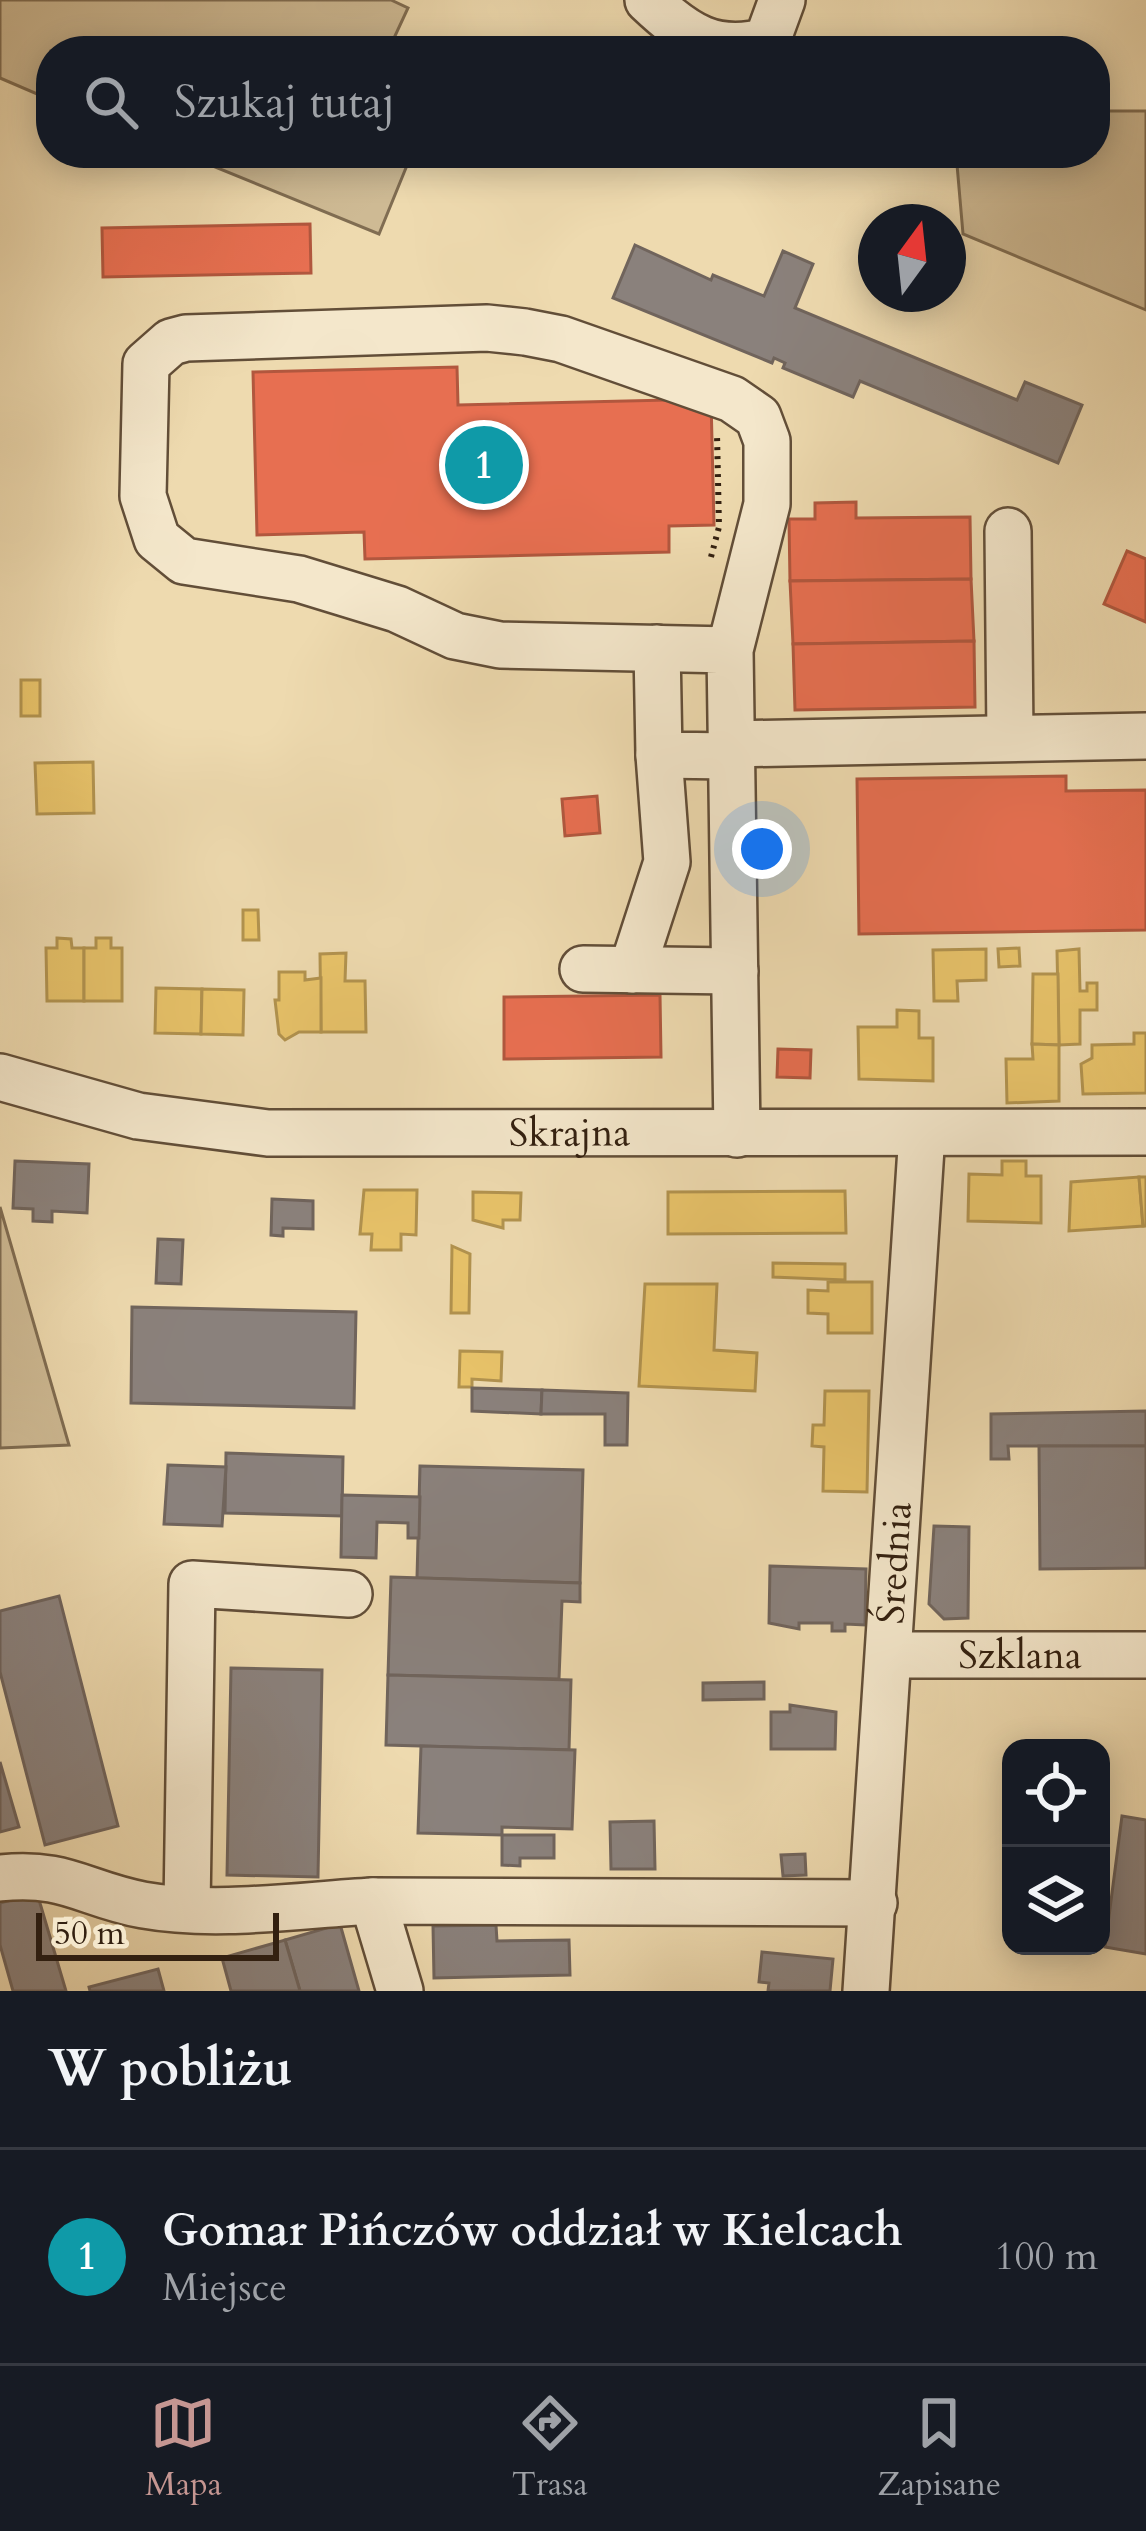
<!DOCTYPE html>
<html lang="pl">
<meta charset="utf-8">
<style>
body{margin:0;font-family:Cardo,serif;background:#242831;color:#f1f3f6}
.controls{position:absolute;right:36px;bottom:36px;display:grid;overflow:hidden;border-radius:24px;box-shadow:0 6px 30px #0003}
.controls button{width:108px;height:108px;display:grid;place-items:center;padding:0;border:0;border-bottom:3px solid #363941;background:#171b24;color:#f1f3f6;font:60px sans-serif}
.compass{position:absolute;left:858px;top:204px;width:108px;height:108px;border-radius:50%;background:#171b24;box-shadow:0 6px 30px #0003;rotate:15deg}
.scale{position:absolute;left:36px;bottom:30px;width:243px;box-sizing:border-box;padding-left:12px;border:6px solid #332010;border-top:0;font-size:33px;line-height:42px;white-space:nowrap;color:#332010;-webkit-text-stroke:9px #f4e7cb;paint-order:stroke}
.you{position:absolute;left:762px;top:849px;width:42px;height:42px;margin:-30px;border:9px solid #fff;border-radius:50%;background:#1a73e8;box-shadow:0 0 0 18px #1a73e833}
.badge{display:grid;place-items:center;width:78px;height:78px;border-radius:50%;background:#c59692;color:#fff;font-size:39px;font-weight:700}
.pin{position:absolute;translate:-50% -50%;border:6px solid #fff;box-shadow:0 3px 12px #0006}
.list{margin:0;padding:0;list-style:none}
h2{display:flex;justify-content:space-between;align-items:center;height:156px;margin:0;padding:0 48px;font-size:51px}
h2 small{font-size:39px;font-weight:400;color:#9ea1a6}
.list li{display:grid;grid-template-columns:78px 1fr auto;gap:36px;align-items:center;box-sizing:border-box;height:216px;padding:0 48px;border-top:3px solid #363941}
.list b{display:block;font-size:45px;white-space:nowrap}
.list p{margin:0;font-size:39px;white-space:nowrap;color:#9ea1a6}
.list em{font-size:39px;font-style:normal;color:#9ea1a6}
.icon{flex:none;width:66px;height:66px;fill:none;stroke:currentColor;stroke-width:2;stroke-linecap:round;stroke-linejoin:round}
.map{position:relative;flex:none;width:1146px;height:1991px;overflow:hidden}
.search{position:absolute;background:#171b24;box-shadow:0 6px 30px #0003;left:36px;right:36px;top:36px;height:132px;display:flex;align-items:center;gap:30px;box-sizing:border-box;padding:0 42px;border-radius:48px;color:#9ea1a6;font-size:45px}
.sheet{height:372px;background:#171b24}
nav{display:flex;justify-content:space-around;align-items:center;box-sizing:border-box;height:168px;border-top:3px solid #363941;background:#171b24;font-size:33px;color:#9ea1a6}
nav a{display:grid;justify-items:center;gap:6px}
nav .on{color:#c59692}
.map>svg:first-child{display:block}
.green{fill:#ceba94;stroke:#806d52;stroke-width:3}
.homes{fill:#e9c46a;stroke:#b2934f;stroke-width:3}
.shops{fill:#e76f51;stroke:#b1573e;stroke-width:3}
.industry{fill:#8a817c;stroke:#70645c;stroke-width:3}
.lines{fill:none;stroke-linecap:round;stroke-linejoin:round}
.minor-casing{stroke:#624e38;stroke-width:50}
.path{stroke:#332010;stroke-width:6;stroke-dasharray:3 6;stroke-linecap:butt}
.minor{stroke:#f4e7cb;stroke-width:45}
.labels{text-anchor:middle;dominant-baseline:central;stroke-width:12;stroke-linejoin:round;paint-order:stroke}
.street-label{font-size:39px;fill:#332010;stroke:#f4e7cb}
</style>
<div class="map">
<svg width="1146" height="1991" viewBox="0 0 1146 1991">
<rect width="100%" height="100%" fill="#eedaaf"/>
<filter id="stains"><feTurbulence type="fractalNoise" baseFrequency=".00167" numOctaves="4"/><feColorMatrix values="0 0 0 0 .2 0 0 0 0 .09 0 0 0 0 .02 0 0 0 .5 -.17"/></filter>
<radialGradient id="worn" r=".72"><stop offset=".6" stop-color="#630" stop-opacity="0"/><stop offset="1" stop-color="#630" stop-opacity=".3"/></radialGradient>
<g class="green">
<polygon points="0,0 391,0 408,8 388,51 51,51 51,100 0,78"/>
<polygon points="1095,111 1146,111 1146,310 963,234 956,153 1095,153"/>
<polygon points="181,153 412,153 379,234"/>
<polygon points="0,1207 69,1445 0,1448"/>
</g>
<g class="homes">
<rect x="21" y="680" width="19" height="36"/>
<polygon points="93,762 94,813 37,814 35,763"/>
<polygon points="243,910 258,910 259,940 243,940"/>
<polygon points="57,938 71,939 72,948 84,948 84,1001 47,1001 46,948 57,948"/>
<polygon points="96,938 111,938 111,948 122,948 122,1001 84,1001 84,948 96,948"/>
<polygon points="1019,948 1020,966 999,967 998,949"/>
<polygon points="986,949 986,980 957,981 958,1001 934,1001 933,950"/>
<polygon points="1079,949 1080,991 1087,991 1087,983 1097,983 1097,1010 1080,1010 1080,1044 1059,1045 1057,951"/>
<polygon points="346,953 345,981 365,981 366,1032 321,1032 320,954"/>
<polygon points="279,972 305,972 305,980 321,978 321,1032 299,1032 285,1040 279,1034 275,1000 279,1000"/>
<polygon points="1033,974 1058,974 1059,1045 1032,1044"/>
<polygon points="156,988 202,989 201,1034 155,1033"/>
<polygon points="202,989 244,990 243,1035 201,1034"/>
<polygon points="897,1010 919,1011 919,1038 933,1038 933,1081 859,1079 858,1027 897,1027"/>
<polygon points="1134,1033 1146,1033 1146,1093 1083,1094 1081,1064 1092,1058 1092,1045 1134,1044"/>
<polygon points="1032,1044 1059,1045 1059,1101 1007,1103 1006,1059 1033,1059"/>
<polygon points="1002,1161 1026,1161 1026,1176 1041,1176 1041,1223 968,1221 969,1174 1002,1175"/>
<polygon points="1139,1177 1143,1226 1069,1231 1071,1182"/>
<polygon points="1139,1177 1146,1177 1146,1226 1143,1226"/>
<polygon points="364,1190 417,1190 416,1235 401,1234 401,1250 371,1250 372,1234 360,1234"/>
<polygon points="845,1191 846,1233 668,1234 668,1192"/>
<polygon points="473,1192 521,1193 520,1220 503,1220 503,1228 473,1220"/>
<polygon points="452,1246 470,1254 469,1313 451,1313"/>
<polygon points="773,1263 845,1264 845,1280 773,1277"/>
<polygon points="828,1282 872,1282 872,1333 828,1333 828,1314 808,1313 808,1290 828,1291"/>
<polygon points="645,1284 717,1284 714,1350 757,1353 755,1391 639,1386"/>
<polygon points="460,1351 502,1352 501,1381 472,1379 472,1387 459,1387"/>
<polygon points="825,1391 869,1391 867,1492 823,1491 824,1447 812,1446 813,1425 824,1425"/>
</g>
<g class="shops">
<polygon points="310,224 311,273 103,277 102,228"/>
<polygon points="457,367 458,405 711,399 714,525 669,526 669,552 365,559 364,532 257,535 253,372"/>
<polygon points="856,502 856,518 970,517 971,579 790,581 789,519 815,519 815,503"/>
<polygon points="1127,551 1146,559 1146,622 1104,604"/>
<polygon points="971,579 974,641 793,644 790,581"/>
<polygon points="974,641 975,707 795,710 793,644"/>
<polygon points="1066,776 1066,791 1146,790 1146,930 859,934 857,779"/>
<polygon points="597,796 600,833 565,836 562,799"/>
<polygon points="660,995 661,1057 504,1059 504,997"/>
<polygon points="778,1049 811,1050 810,1078 777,1077"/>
</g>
<g class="industry">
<polygon points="635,245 711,280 713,275 764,296 783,251 813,264 795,308 1017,400 1025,382 1082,405 1058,463 860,381 853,397 783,368 785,363 774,358 772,363 613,298"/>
<polygon points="15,1161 89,1164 87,1213 52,1211 52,1222 33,1221 33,1209 13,1208"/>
<polygon points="272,1199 313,1201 313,1229 283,1228 283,1236 271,1235"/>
<polygon points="158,1239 183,1240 181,1284 156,1283"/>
<polygon points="132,1307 356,1312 354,1408 131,1403"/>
<polygon points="472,1388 542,1390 541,1414 472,1411"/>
<polygon points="542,1390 628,1393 627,1445 605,1445 605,1414 541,1414"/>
<polygon points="1146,1411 1146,1446 1008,1446 1009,1459 991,1459 991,1414"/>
<polygon points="1039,1446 1146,1446 1146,1568 1040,1569"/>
<polygon points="226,1453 343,1457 342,1516 225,1513"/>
<polygon points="168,1465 226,1467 222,1526 164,1524"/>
<polygon points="420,1466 583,1470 580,1583 417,1578"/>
<polygon points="342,1495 420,1497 419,1538 408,1538 408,1523 377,1522 376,1558 341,1557"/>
<polygon points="934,1526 969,1527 968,1618 944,1619 929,1604"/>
<polygon points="770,1566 866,1569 865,1625 845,1624 845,1631 832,1631 832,1623 799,1623 799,1629 769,1623"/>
<polygon points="391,1577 580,1583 580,1602 562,1601 559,1679 388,1675"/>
<polygon points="59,1596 118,1826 45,1845 0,1672 0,1611"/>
<polygon points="231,1668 322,1670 318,1877 227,1875"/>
<polygon points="388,1675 571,1680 569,1750 386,1745"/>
<polygon points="764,1682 764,1699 703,1700 703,1683"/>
<polygon points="790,1705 836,1712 835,1749 771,1749 771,1712 790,1712"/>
<polygon points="421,1746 575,1750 572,1829 502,1827 502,1835 418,1833"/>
<polygon points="0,1762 19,1827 0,1832"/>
<polygon points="1122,1816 1146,1820 1146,1954 1105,1947"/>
<polygon points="654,1821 655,1869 611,1869 610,1822"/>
<polygon points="502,1835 554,1835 554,1858 520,1858 520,1866 502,1865"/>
<polygon points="805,1854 806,1875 783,1876 781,1855"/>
<polygon points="37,1893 66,1991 13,1991 0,1945 0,1903"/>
<polygon points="340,1924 359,1991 300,1991 285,1940"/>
<polygon points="496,1925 497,1941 569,1940 570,1975 434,1978 433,1926"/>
<polygon points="285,1940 300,1991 231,1991 222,1958"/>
<polygon points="762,1952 833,1959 830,1991 768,1991 769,1983 759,1982"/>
<polygon points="158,1969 164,1991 90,1991 89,1987"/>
</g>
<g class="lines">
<defs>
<g id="minor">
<path d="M648,0C686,36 715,55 767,41L782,0"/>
<polyline points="1008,531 1010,738"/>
<polyline points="657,648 659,755 731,756"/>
<polyline points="730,650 500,645 455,636 397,609 299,579 184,561 157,539 143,496 146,364 171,342 186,338 487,328 525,332 561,339 732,399 758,417 767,441 767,504 730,650 737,1134"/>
<polyline points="731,744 1146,736"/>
<polyline points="583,969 735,971"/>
<polyline points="632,970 667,862 659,755"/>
<path id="s1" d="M0,1077L138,1116L268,1133L1146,1132"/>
<path id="s2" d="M891,1655H1146"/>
<path d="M0,1878C66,1871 84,1894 143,1905C216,1918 299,1905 373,1901"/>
<polyline points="187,1907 192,1584 349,1594"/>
<polyline points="400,1991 373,1901 874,1903"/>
<path id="s3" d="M866,1991L922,1133"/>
</g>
</defs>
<use href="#minor" class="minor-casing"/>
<polyline class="path" points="711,557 719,527 717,434"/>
<use href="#minor" class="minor"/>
</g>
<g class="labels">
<g class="street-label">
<text stroke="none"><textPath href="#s1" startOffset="576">Skrajna</textPath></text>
<text stroke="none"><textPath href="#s3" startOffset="429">Średnia</textPath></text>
<text stroke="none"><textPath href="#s2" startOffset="129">Szklana</textPath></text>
</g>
</g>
<rect width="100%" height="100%" filter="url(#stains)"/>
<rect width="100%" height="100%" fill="url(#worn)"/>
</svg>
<div class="controls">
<button><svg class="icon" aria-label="locate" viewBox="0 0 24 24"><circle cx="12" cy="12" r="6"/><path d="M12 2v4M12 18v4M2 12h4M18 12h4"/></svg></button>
<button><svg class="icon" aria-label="layers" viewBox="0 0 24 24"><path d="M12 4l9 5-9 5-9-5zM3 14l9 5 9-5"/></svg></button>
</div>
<svg class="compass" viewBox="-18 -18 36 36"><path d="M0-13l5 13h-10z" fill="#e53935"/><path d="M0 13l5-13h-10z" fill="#9ea1a6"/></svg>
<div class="scale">50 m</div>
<div class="you"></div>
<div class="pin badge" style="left:484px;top:465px;background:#0f9aa8">1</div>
<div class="search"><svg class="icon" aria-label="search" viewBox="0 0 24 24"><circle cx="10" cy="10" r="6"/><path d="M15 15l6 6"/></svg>Szukaj tutaj</div>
</div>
<section class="sheet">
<h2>W pobliżu<small></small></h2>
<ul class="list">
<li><span class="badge" style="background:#0f9aa8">1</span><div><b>Gomar Pińczów oddział w Kielcach</b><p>Miejsce</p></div><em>100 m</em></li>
</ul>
</section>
<nav>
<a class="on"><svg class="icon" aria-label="map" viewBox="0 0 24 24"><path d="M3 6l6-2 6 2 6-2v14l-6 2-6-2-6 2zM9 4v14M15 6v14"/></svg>Mapa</a>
<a><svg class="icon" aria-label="directions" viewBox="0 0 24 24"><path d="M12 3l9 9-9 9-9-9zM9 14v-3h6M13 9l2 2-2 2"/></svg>Trasa</a>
<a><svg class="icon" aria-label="saved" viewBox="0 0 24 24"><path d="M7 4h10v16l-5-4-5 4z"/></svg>Zapisane</a>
</nav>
